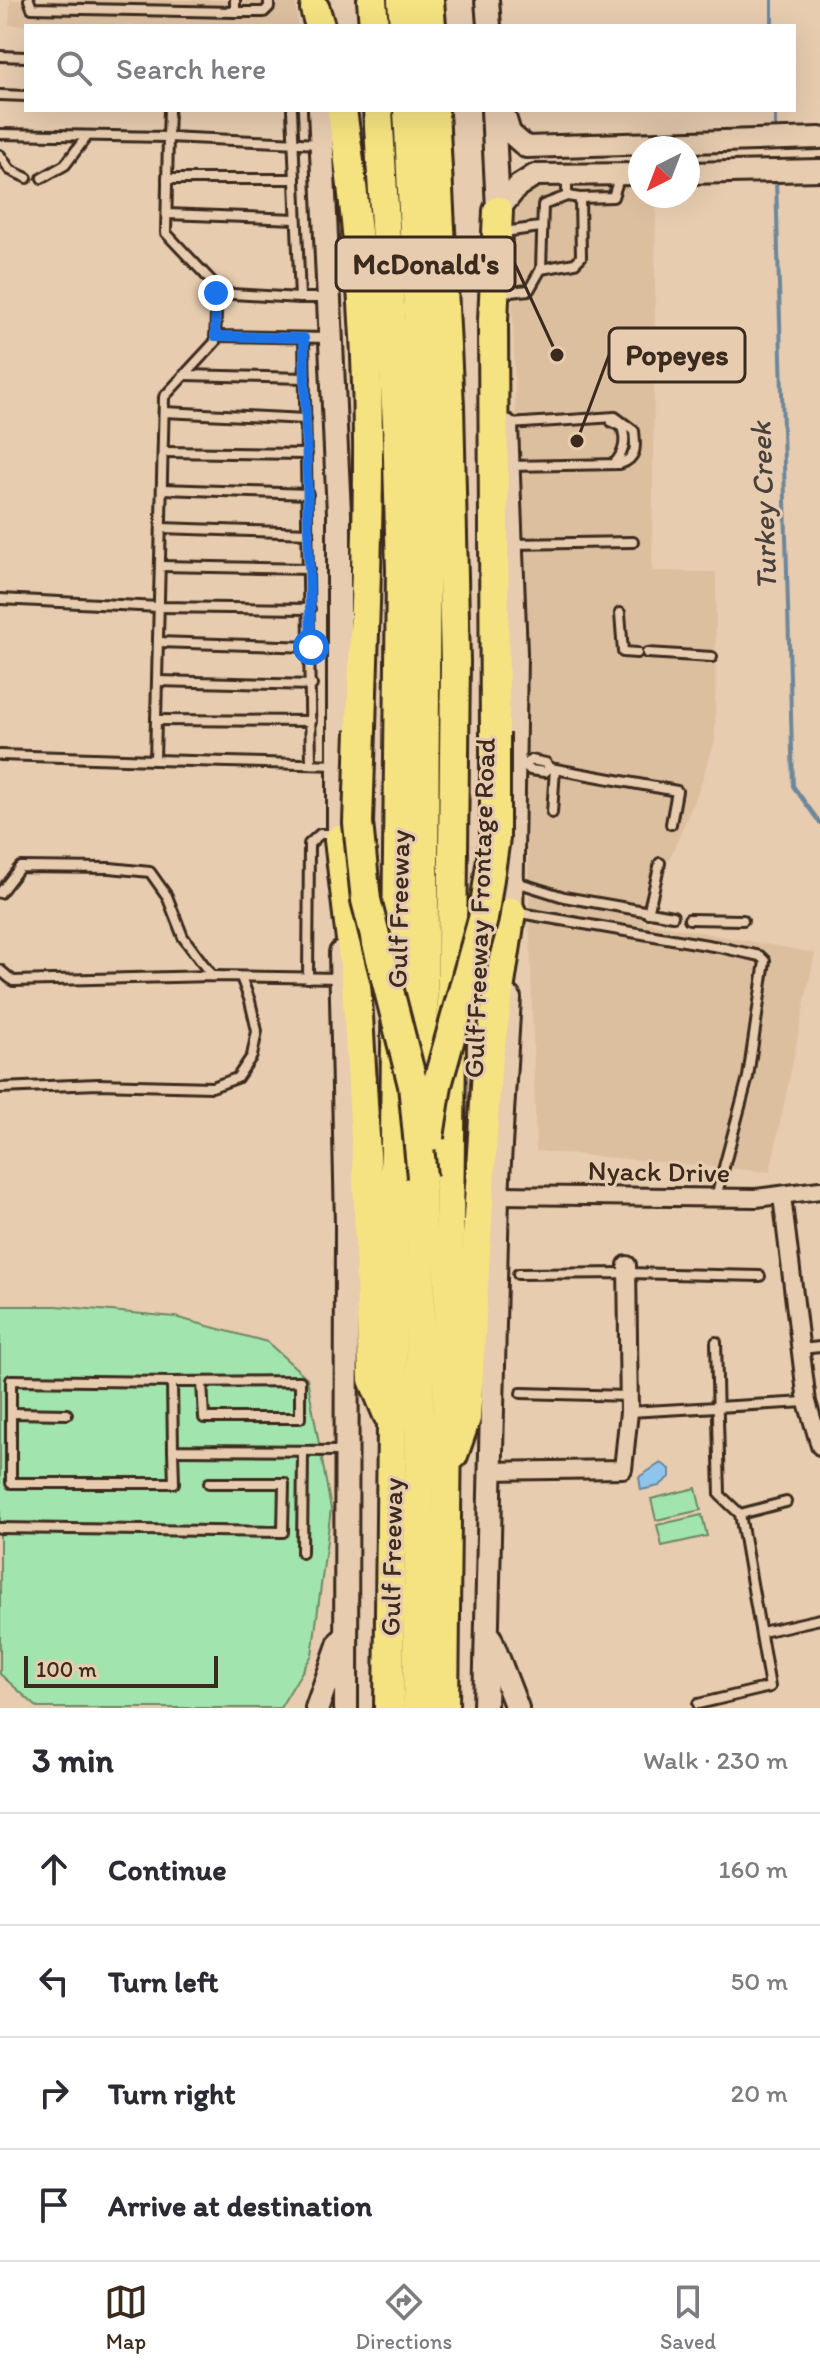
<!DOCTYPE html>
<meta charset="utf-8">
<style>
body{margin:0;font-family:Itim,sans-serif;background:#f7f7f7;color:#2b2b33}
.compass{position:absolute;left:628px;top:136px;width:72px;height:72px;border-radius:50%;background:#fff;box-shadow:0 8px 32px #0002;rotate:222deg}
.scale{position:absolute;left:24px;bottom:20px;width:194px;box-sizing:border-box;padding-left:8px;border:4px solid #3b2a1e;border-top:0;font-size:22px;line-height:28px;white-space:nowrap;color:#3b2a1e;-webkit-text-stroke:6px #e7ccaf;paint-order:stroke}
.stop{position:absolute;width:24px;height:24px;margin:-18px;border:6px solid #1a73e8;border-radius:50%;background:#fff}
.stop.end{background:#1a73e8;border-color:#fff;box-shadow:0 2px 8px #0008}
.list{margin:0;padding:0;list-style:none}
h2{display:flex;justify-content:space-between;align-items:center;height:104px;margin:0;padding:0 32px;font-size:34px}
h2 small{font-size:26px;font-weight:400;color:#7c7c81}
.list li{display:grid;grid-template-columns:52px 1fr auto;gap:24px;align-items:center;box-sizing:border-box;height:112px;padding:0 32px;border-top:2px solid #e1e1e2}
.list b{display:block;font-size:30px;white-space:nowrap}
.list em{font-size:26px;font-style:normal;color:#7c7c81}
.icon{flex:none;width:44px;height:44px;fill:none;stroke:currentColor;stroke-width:2;stroke-linecap:round;stroke-linejoin:round}
.map{position:relative;flex:none;width:820px;height:1708px;overflow:hidden}
.search{position:absolute;background:#fff;box-shadow:0 8px 32px #0002;left:24px;right:24px;top:24px;height:88px;display:flex;align-items:center;gap:20px;box-sizing:border-box;padding:0 28px;border-radius:0px;color:#7c7c81;font-size:30px}
.sheet{height:552px;background:#fff}
nav{display:flex;justify-content:space-around;align-items:center;box-sizing:border-box;height:112px;border-top:2px solid #e1e1e2;background:#fff;font-size:22px;color:#7c7c81}
nav a{display:grid;justify-items:center;gap:4px}
nav .on{color:#3b2a1e}
.map>svg:first-child{display:block}
.built{fill:#dcbf9f}
.green{fill:#a2e4ae;stroke:#6e8766;stroke-width:2}
.water{fill:#8fc5ed;stroke:#6d879a;stroke-width:2}
.lines{fill:none;stroke-linecap:round;stroke-linejoin:round}
.stream{stroke:#6d879a;stroke-width:4}
.service-casing{stroke:#3b2a1e;stroke-width:14}
.minor-casing{stroke:#3b2a1e;stroke-width:22}
.tertiary-casing{stroke:#3b2a1e;stroke-width:26}
.secondary-casing{stroke:#3b2a1e;stroke-width:28}
.motorway-casing{stroke:#3b2a1e;stroke-width:34}
.service{stroke:#e7ccaf;stroke-width:8}
.minor{stroke:#e7ccaf;stroke-width:16}
.tertiary{stroke:#e7ccaf;stroke-width:20}
.secondary{stroke:#e7ccaf;stroke-width:22}
.motorway{stroke:#f5e382;stroke-width:28}
.motorway-bridge-casing{stroke:#3b2a1e;stroke-width:34;stroke-linecap:butt}
.motorway-bridge{stroke:#f5e382;stroke-width:28}
.route{stroke:#1a73e8;stroke-width:10}
.labels{text-anchor:middle;dominant-baseline:central;stroke-width:6;stroke-linejoin:round;paint-order:stroke}
.street-label{font-size:28px;fill:#3b2a1e;stroke:#e7ccaf}
.water-label{font-size:30px;font-style:italic;fill:#48413d;stroke:#e7ccaf}
.leader{fill:none;stroke:#3b2a1e;stroke-width:3}
.callout-dot{fill:#3b2a1e;stroke:#e7ccaf;stroke-width:3}
.callout{fill:#e7ccaf;stroke:#3b2a1e;stroke-width:3}
.callout-label{font-size:30px;text-anchor:middle;font-weight:bold;fill:#3b2a1e}
</style>
<div class="map">
<svg width="820" height="1708" viewBox="0 0 820 1708">
<rect width="100%" height="100%" fill="#e7ccaf"/>
<filter id="ink" filterUnits="userSpaceOnUse"><feTurbulence type="fractalNoise" baseFrequency=".0125" numOctaves="2"/><feDisplacementMap in="SourceGraphic" scale="16" xChannelSelector="R" yChannelSelector="G"/><feConvolveMatrix kernelMatrix="1 2 1 2 8 2 1 2 1" color-interpolation-filters="sRGB"/></filter>
<g filter="url(#ink)">
<g class="built">
<polygon points="10,0 296,0 297,26 9,25"/>
<polygon points="537,182 640,184 640,196 656,196 652,571 716,572 715,741 699,789 643,922 815,953 770,1172 536,1151 510,209"/>
</g>
<g class="green">
<polygon points="0,1306 57,1306 175,1317 267,1342 307,1378 331,1509 312,1655 280,1708 38,1708 0,1674"/>
<polygon points="696,1488 701,1510 656,1520 651,1499"/>
<polygon points="702,1515 707,1536 662,1546 657,1525"/>
</g>
<polygon class="water" points="661,1463 670,1469 670,1477 659,1486 641,1490 639,1477"/>
<g class="lines">
<g class="stream">
<polyline points="772,0 772,26"/>
<polyline points="775,110 775,132"/>
<polyline points="776,179 793,786 820,823"/>
</g>
<defs>
<g id="service">
<polyline points="29,0 32,8 235,12 264,12 269,7 269,0"/>
<polyline points="235,0 235,12"/>
<polyline points="0,56 26,57"/>
<polyline points="0,95 26,96"/>
<polyline points="169,110 168,137 320,144"/>
<polyline points="0,134 168,137 166,233 217,287 215,342 164,397 155,760 338,765"/>
<polyline points="0,155 10,170 27,178"/>
<polyline points="42,178 65,165 87,136"/>
<polyline points="167,179 295,179"/>
<polyline points="567,196 580,198 613,197 620,175"/>
<polyline points="167,214 296,219"/>
<polyline points="504,232 540,227"/>
<polyline points="541,269 575,263 581,257 580,198"/>
<polyline points="216,293 300,298 292,110"/>
<polyline points="501,293 529,290 541,269 543,205 567,196 567,175"/>
<polyline points="300,298 327,298"/>
<polyline points="215,336 330,338"/>
<polyline points="304,338 311,763"/>
<polyline points="184,375 305,378"/>
<polyline points="164,412 306,419"/>
<path d="M612,422L622,427C627,442 624,453 614,464"/>
<path d="M509,424L615,417L634,431C636,447 637,458 620,464L509,466"/>
<polyline points="163,452 307,454"/>
<polyline points="162,489 308,494"/>
<polyline points="161,528 309,533"/>
<polyline points="512,544 633,542"/>
<polyline points="160,566 309,569"/>
<polyline points="0,599 159,607 310,609"/>
<polyline points="620,613 623,652 637,653"/>
<polyline points="158,642 311,647"/>
<polyline points="647,653 712,657"/>
<polyline points="157,681 312,685"/>
<polyline points="156,720 311,721"/>
<polyline points="0,755 155,760"/>
<polyline points="517,764 525,765 530,770 545,772 550,768 546,763 531,760 525,765"/>
<polyline points="550,768 677,791 671,824"/>
<polyline points="552,813 555,769"/>
<polyline points="513,881 564,897 673,916"/>
<polyline points="0,893 20,867 110,868 150,872 167,896 183,937 212,976"/>
<polyline points="514,912 719,947 760,956 765,961 748,1077 716,1197"/>
<polyline points="648,913 660,863"/>
<polyline points="689,919 743,920"/>
<polyline points="0,970 13,981 212,976 341,978"/>
<polyline points="308,978 309,844 320,834 334,834"/>
<polyline points="0,1088 98,1084 212,1087 237,1078 252,1056 257,1031 250,1001 241,977"/>
<polyline points="518,1274 627,1273 760,1276"/>
<polyline points="801,1349 820,1347"/>
<polyline points="172,1382 11,1380 11,1483 174,1483 173,1450"/>
<polyline points="202,1382 204,1418 300,1418 300,1381 172,1382 173,1450 346,1451"/>
<polyline points="521,1393 628,1396"/>
<polyline points="629,1412 806,1402"/>
<polyline points="11,1413 67,1414"/>
<polyline points="740,1514 786,1502"/>
<polyline points="0,1528 283,1532 284,1483 209,1483"/>
<polyline points="302,1553 303,1451"/>
<polyline points="762,1632 820,1619"/>
<polyline points="698,1704 770,1687 740,1514 720,1495 716,1342"/>
</g>
<g id="minor">
<polyline points="497,1195 756,1198 820,1190"/>
<polyline points="782,1196 807,1402 820,1446"/>
<polyline points="490,1471 623,1469 629,1412 627,1265"/>
</g>
<g id="tertiary">
<polyline points="503,110 510,133 526,147 820,138"/>
<polyline points="688,173 820,170"/>
<polyline points="498,211 518,186 535,175 640,174"/>
</g>
<g id="secondary">
<polyline points="487,0 489,26"/>
<polyline points="320,110 339,513 339,855"/>
<polyline points="493,110 499,228"/>
<polyline points="506,426 515,653 511,927"/>
<polyline points="341,953 347,1224 346,1708"/>
<polyline points="490,1638 517,1708"/>
<polyline points="317,1708 340,1642"/>
<polyline points="485,1708 497,1195 509,998"/>
</g>
<g id="motorway">
<polyline points="372,0 374,26"/>
<polyline points="402,0 404,26"/>
<polyline points="429,0 431,26"/>
<polyline points="315,9 320,26"/>
<path d="M342,110C359,226 369,345 368,462C368,552 363,641 361,730"/>
<polyline points="378,110 397,421 401,570 389,1708"/>
<polyline points="408,110 426,474 423,1103"/>
<polyline points="434,110 449,406 455,662 444,1708"/>
<polyline points="495,733 493,321 498,211"/>
<polyline points="339,840 356,981 367,1171 373,1379 388,1415"/>
<polyline points="453,1455 466,1418 487,1069 511,912"/>
<polyline points="417,1708 422,1153"/>
</g>
</defs>
<use href="#service" class="service-casing"/>
<use href="#minor" class="minor-casing"/>
<use href="#tertiary" class="tertiary-casing"/>
<use href="#secondary" class="secondary-casing"/>
<use href="#motorway" class="motorway-casing"/>
<use href="#service" class="service"/>
<use href="#minor" class="minor"/>
<use href="#tertiary" class="tertiary"/>
<use href="#secondary" class="secondary"/>
<use href="#motorway" class="motorway"/>
<defs>
<g id="motorway-bridge">
<polyline points="361,730 358,823 366,900 413,1085 422,1177"/>
<polyline points="429,1137 437,1085 483,919 495,838 495,733"/>
</g>
</defs>
<use href="#motorway-bridge" class="motorway-bridge-casing"/>
<use href="#motorway-bridge" class="motorway-bridge"/>
</g>
</g>
<g class="lines" filter="url(#ink)">
<polyline class="route" points="216,293 215,336 304,338 311,647"/>
</g>
<g class="labels">
<g class="street-label">
<text transform="translate(479 908) rotate(-88)">Gulf Freeway Frontage Road</text>
<text transform="translate(398 909) rotate(-89)">Gulf Freeway</text>
<text transform="translate(659 1171) rotate(1)">Nyack Drive</text>
<text transform="translate(391 1557) rotate(-89)">Gulf Freeway</text>
</g>
<g class="water-label">
<text transform="translate(763 506) rotate(-92)">Turkey Creek</text>
</g>
</g>
<path class="leader" d="M557 355L515 264M577 441L609 355"/>
<g class="callout-dot">
<circle cx="557" cy="355" r="8"/>
<circle cx="577" cy="441" r="8"/>
</g>
<g class="callout">
<rect x="336" y="237" width="179" height="54" rx="8"/>
<rect x="609" y="328" width="136" height="54" rx="8"/>
</g>
<g class="callout-label">
<text x="426" y="274">McDonald's</text>
<text x="677" y="365">Popeyes</text>
</g>
</svg>
<svg class="compass" viewBox="-18 -18 36 36"><path d="M0-13l5 13h-10z" fill="#e53935"/><path d="M0 13l5-13h-10z" fill="#7c7c81"/></svg>
<div class="scale">100 m</div>
<div class="stop" style="left:311px;top:647px"></div>
<div class="stop end" style="left:216px;top:293px"></div>
<div class="search"><svg class="icon" aria-label="search" viewBox="0 0 24 24"><circle cx="10" cy="10" r="6"/><path d="M15 15l6 6"/></svg>Search here</div>
</div>
<section class="sheet">
<h2>3 min<small>Walk · 230 m</small></h2>
<ul class="list">
<li><svg class="icon" aria-label="ahead" viewBox="0 0 24 24"><path d="M12 20V5M6 11l6-6 6 6"/></svg><div><b>Continue</b></div><em>160 m</em></li>
<li><svg class="icon" aria-label="left" viewBox="0 0 24 24"><path d="M17 20v-9H6M10 6l-5 5 5 5"/></svg><div><b>Turn left</b></div><em>50 m</em></li>
<li><svg class="icon" aria-label="right" viewBox="0 0 24 24"><path d="M7 20v-9h11M14 6l5 5-5 5"/></svg><div><b>Turn right</b></div><em>20 m</em></li>
<li><svg class="icon" aria-label="arrive" viewBox="0 0 24 24"><path d="M6 21V4h12l-3 4 3 4H6"/></svg><div><b>Arrive at destination</b></div></li>
</ul>
</section>
<nav>
<a class="on"><svg class="icon" aria-label="map" viewBox="0 0 24 24"><path d="M3 6l6-2 6 2 6-2v14l-6 2-6-2-6 2zM9 4v14M15 6v14"/></svg>Map</a>
<a><svg class="icon" aria-label="directions" viewBox="0 0 24 24"><path d="M12 3l9 9-9 9-9-9zM9 14v-3h6M13 9l2 2-2 2"/></svg>Directions</a>
<a><svg class="icon" aria-label="saved" viewBox="0 0 24 24"><path d="M7 4h10v16l-5-4-5 4z"/></svg>Saved</a>
</nav>
